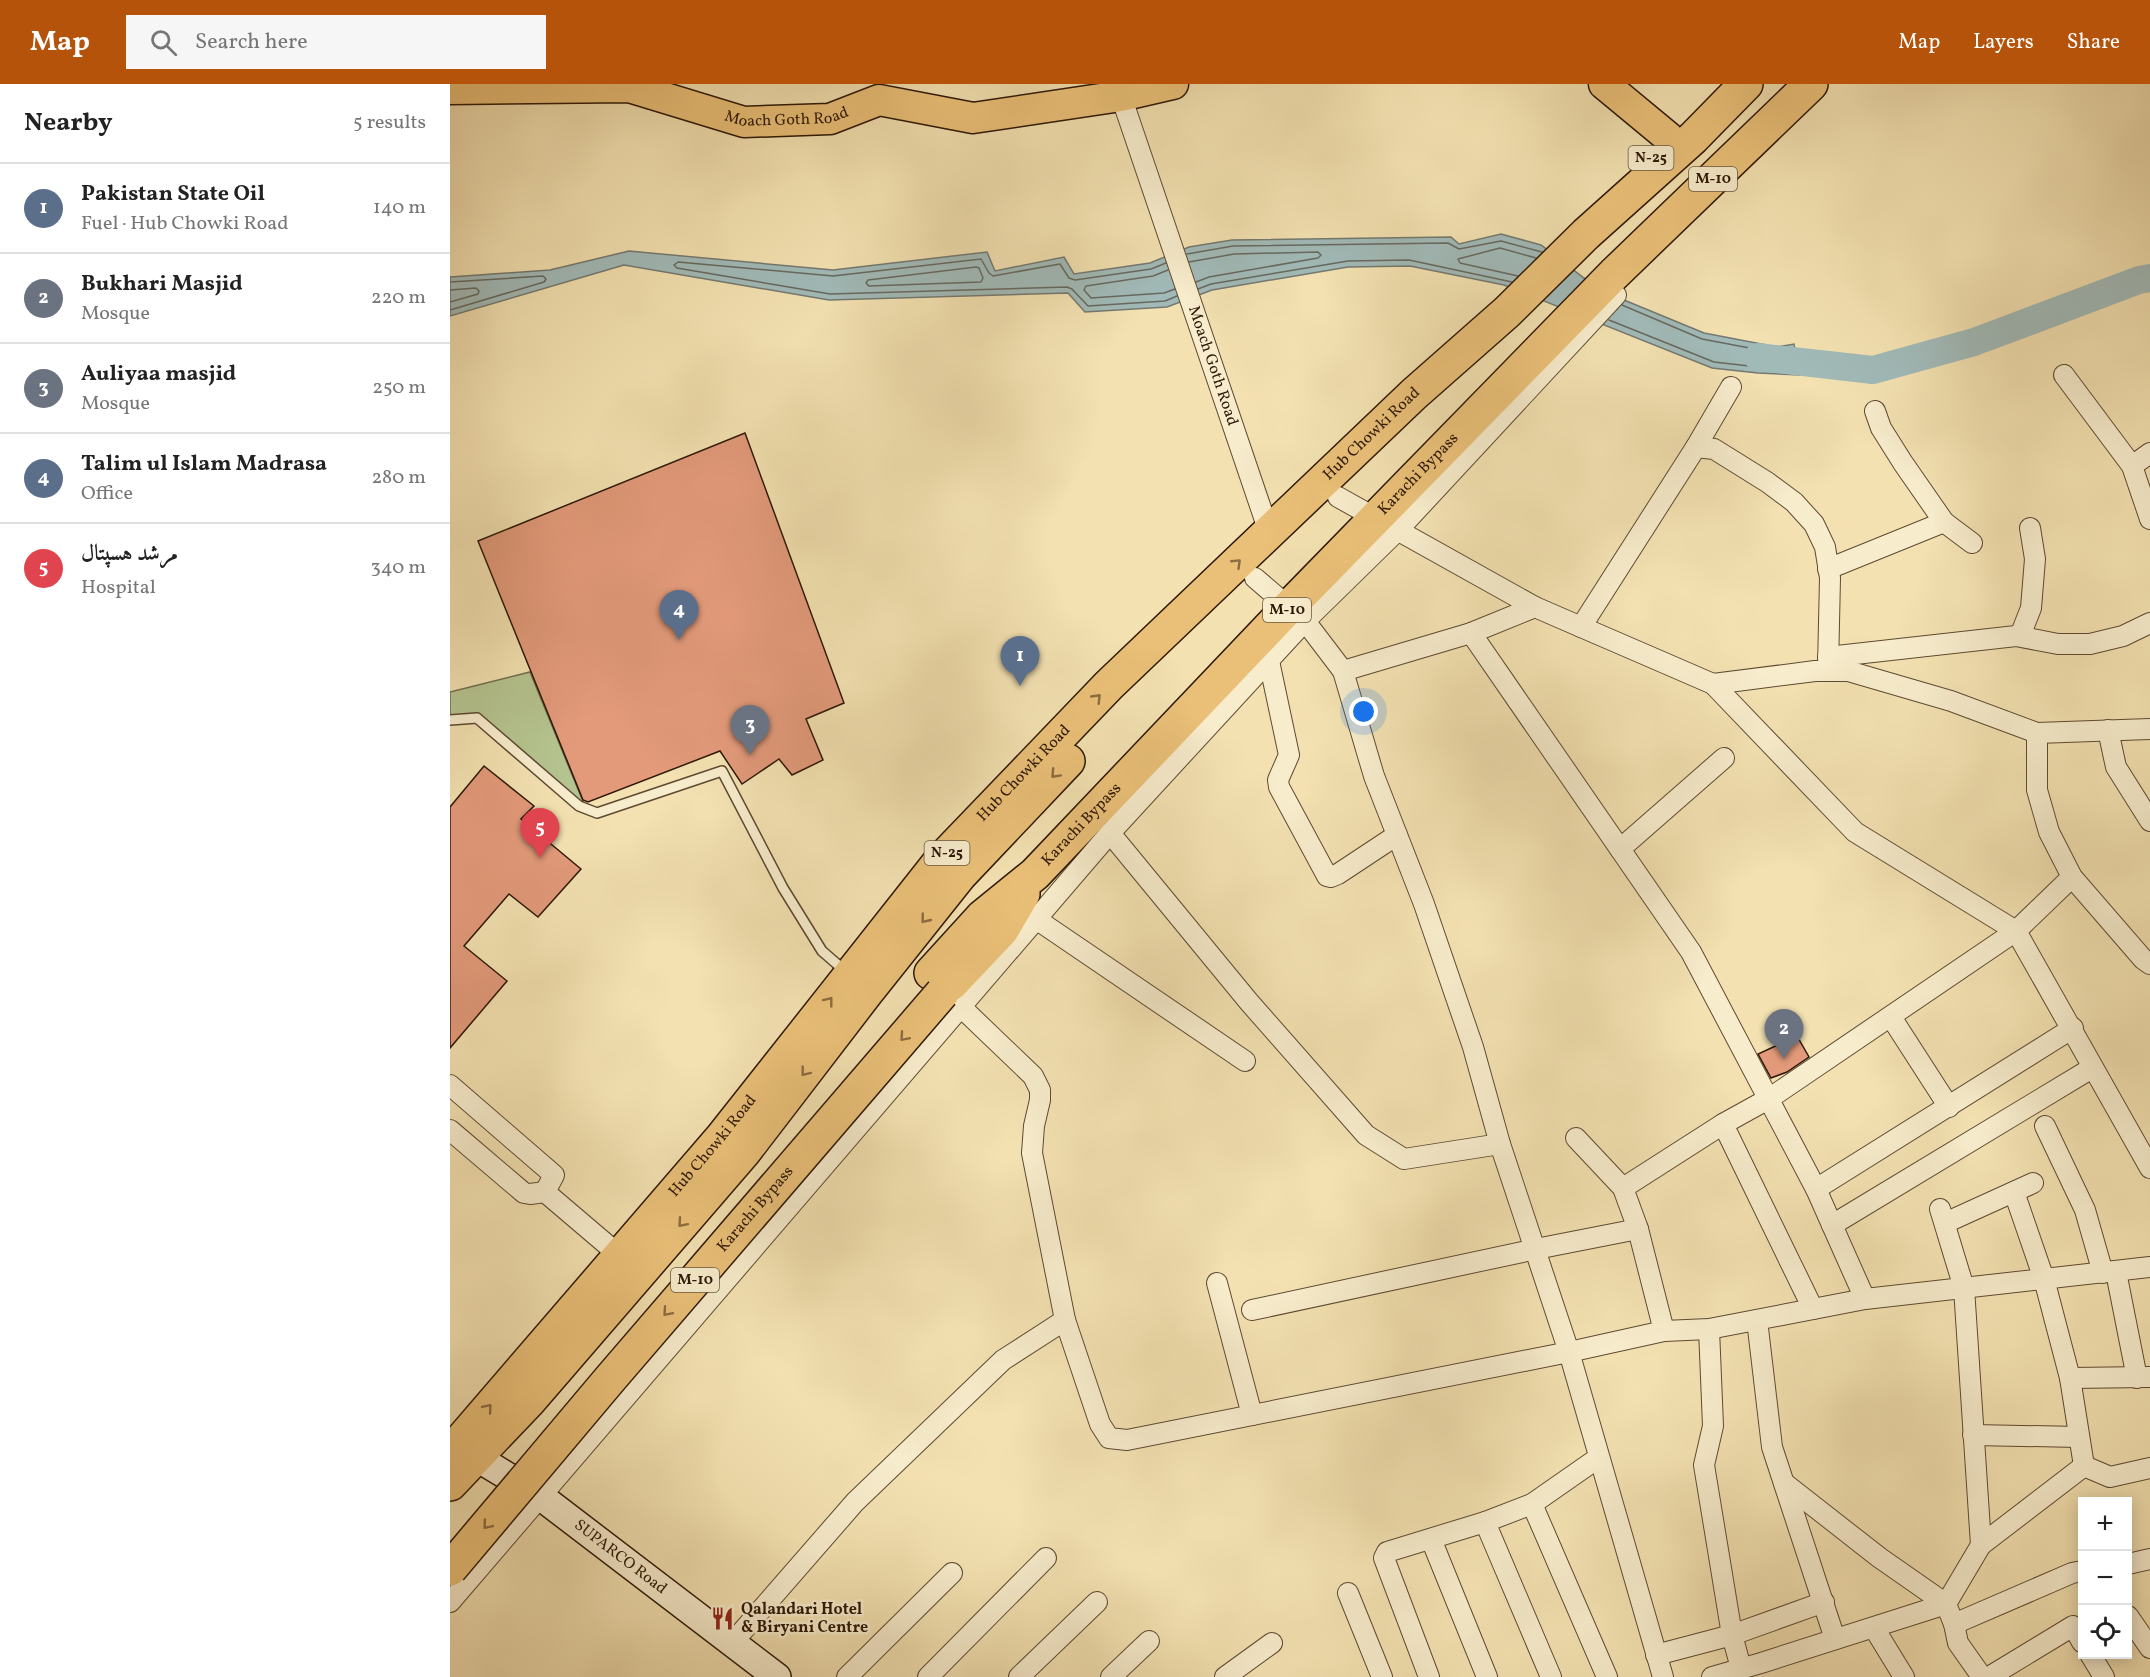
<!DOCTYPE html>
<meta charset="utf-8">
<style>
body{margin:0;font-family:Vollkorn,Amiri,serif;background:#f6f6f6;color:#222}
.controls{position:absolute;right:18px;bottom:18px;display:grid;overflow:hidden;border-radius:0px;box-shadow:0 3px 15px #0003}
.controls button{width:54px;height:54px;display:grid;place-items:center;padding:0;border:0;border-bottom:2px solid #e0e0e0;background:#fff;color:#222;font:30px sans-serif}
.you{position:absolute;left:914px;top:628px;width:21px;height:21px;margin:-15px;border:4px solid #fff;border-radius:50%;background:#1a73e8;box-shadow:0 0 0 9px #1a73e833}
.badge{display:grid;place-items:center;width:39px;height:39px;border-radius:50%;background:#b45309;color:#fff;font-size:20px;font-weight:700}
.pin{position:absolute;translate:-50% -50px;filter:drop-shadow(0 2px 3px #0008)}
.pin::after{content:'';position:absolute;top:32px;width:21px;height:18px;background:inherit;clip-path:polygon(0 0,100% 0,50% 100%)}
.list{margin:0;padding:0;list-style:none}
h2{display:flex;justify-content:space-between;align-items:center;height:78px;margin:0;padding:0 24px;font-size:26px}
h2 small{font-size:20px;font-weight:400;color:#767676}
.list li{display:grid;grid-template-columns:39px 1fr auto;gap:18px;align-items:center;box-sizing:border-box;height:90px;padding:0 24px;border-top:2px solid #e0e0e0}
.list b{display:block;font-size:22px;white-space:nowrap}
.list p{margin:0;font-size:20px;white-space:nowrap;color:#767676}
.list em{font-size:20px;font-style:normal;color:#767676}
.icon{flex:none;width:33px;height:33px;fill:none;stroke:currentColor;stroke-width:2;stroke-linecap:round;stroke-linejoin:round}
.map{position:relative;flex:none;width:1700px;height:1593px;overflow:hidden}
header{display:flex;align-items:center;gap:36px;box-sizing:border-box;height:84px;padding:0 30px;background:#b45309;color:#fff}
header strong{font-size:28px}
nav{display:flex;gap:33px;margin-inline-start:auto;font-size:21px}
.search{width:420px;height:54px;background:#f6f6f6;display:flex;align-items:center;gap:15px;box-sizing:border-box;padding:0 21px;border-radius:0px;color:#767676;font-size:22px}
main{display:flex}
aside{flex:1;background:#fff}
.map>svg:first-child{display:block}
.green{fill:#b5c490;stroke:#716e4c;stroke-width:1.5}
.water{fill:#a1bab8;stroke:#737971;stroke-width:1.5}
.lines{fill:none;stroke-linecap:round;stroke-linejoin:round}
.shore{stroke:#676960;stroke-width:1.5}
.river{stroke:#a1bab8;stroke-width:28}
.building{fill:#e29a7a;stroke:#2d1807;stroke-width:1.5}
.lane-casing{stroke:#5e4a32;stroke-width:12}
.street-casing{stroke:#5e4a32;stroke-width:22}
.secondary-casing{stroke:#2d1807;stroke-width:30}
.primary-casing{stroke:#2d1807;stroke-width:33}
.highway-casing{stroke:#2d1807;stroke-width:36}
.lane{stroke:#f7eccc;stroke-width:9}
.street{stroke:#f7eccc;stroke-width:20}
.secondary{stroke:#f7eccc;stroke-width:27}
.primary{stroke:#eac078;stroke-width:30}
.highway{stroke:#eac078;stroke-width:33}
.highway-bridge-casing{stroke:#2d1807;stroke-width:36;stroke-linecap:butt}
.highway-bridge{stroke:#eac078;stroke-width:33}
.oneway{stroke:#8c6c40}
.labels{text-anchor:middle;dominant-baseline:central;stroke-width:5;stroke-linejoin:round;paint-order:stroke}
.shield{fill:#f7eccc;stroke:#6a5842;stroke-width:1.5}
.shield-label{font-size:15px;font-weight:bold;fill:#2d1807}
.street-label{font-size:16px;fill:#2d1807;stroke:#f7eccc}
.poi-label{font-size:16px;font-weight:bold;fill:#2d1807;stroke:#f7eccc;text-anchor:start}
</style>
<header>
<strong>Map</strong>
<div class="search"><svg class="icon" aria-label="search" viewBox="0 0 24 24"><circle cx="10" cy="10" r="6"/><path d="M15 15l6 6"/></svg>Search here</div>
<nav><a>Map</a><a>Layers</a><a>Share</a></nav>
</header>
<main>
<aside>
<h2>Nearby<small>5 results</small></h2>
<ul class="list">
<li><span class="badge" style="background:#5c6f8a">1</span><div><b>Pakistan State Oil</b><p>Fuel · Hub Chowki Road</p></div><em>140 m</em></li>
<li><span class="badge" style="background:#6b7280">2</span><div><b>Bukhari Masjid</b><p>Mosque</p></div><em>220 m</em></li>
<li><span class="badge" style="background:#6b7280">3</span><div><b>Auliyaa masjid</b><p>Mosque</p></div><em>250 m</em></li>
<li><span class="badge" style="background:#5c6f8a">4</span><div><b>Talim ul Islam Madrasa</b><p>Office</p></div><em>280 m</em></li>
<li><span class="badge" style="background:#e0444e">5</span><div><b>مرشد ہسپتال</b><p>Hospital</p></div><em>340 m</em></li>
</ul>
</aside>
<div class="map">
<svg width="1700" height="1593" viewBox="0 0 1700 1593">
<rect width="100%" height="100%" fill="#f3e1b1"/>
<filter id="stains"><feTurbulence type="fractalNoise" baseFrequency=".00333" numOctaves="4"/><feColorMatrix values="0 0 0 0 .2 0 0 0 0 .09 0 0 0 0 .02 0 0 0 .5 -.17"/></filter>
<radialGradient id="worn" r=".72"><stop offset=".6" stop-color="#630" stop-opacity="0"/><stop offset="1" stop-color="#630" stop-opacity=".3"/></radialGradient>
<polygon class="green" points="80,588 134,720 28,630 0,634 0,608"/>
<polygon class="water" points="1051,150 1091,161 1134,194 1174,216 1254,249 1327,263 1344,260 1349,291 1308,289 1262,284 1054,201 960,182 898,183 762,206 717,223 635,228 618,209 379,216 174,181 0,232 0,193 100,186 179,167 383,186 537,168 545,187 614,173 624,190 700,179 739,163 782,156 1001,153 1009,160"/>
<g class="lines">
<g class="shore">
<polyline points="737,170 783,162 998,159 1009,165 1051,157 1092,168"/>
<polyline points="739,178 784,170 868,168 871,171 868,174 759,193 746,198"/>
<polyline points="716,179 701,185 625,196 619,194 610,180 543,192 539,189 531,175 383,192 228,178 224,181 227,184 380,210 617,203 622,205 638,222 715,217 727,212"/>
<polygon points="526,183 529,184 533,194 531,198 419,202 416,199 418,196"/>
<polyline points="718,186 703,192 636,202 634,206 641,214 714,209 725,205"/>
<polyline points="1068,192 1010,179 1008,175 1050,164 1086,174"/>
<polyline points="0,198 93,192 96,195 94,198 0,226"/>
<polyline points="748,205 761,200 898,177 959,176 1062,198"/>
<polyline points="0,206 26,204 29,207 28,210 0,218"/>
<polyline points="1159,236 1264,278 1308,283 1338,284 1341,282 1337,268 1326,269 1252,255 1172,221"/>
</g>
<polyline class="river" points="1308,273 1423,286 1524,258 1689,196 1700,194"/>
</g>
<g class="building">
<polygon points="295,349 394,619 356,635 373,676 342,691 329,675 292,700 270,667 138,718 133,716 28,457"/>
<polygon points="34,682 84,722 71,735 131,785 88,833 59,810 14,862 57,897 0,964 0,723"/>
<polygon points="1347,952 1359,973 1337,988 1321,994 1308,970"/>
</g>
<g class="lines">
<defs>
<polyline id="lane" points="0,636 27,634 129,722 147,729 272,687 333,804 372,867 395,887"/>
<g id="street">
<path id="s1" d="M671,12L819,448"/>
<polyline points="1614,291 1682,382"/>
<polyline points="1425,327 1431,344 1453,379 1494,438 1522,459"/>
<polyline points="1246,363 1264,365 1317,398 1344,418 1364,440 1375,463 1380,494 1378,584"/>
<polyline points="1700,369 1682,382 1700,435"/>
<polyline points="888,413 1085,523 1263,600 1405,748 1566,847 1700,1084"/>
<polyline points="1378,485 1494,438"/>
<polyline points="805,494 855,537 893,587 924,692 974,820 1023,963 1050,1060 1119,1268 1213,1593"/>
<polyline points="1131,543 1246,363 1281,303"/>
<polyline points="1021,549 1241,868 1366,1105 1415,1215 1700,1183"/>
<polyline points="1570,552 1581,524 1585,475 1580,444"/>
<polyline points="1378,573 1566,552 1608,560 1640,560 1673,552 1700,539"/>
<polyline points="819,577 839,671 828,696 829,703 877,792 881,793 888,790 947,751"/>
<polyline points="893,587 1021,549 1085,523"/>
<polyline points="1263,600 1365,587 1398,587 1501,617 1587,649 1700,645"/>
<polyline points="1658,646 1666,683 1700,737"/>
<polyline points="1587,649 1587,706 1599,748 1622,793 1693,875 1700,880"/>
<polyline points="660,749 799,918 916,1051 954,1075 1050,1060"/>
<polyline points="1170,765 1274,674"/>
<polyline points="586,835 795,977"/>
<polyline points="511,923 583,992 590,1006 590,1016 584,1042 582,1069 615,1236"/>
<polyline points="1441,933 1499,1023"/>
<polyline points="0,1001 104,1091 95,1108 169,1171"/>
<polyline points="1273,1040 1363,1225"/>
<polyline points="1595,1042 1635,1126 1653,1189"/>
<polyline points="0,1046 74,1109 80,1110 95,1108"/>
<polyline points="1126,1054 1173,1104 1188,1145 1214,1247"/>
<polyline points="1173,1104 1273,1040 1320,1014 1566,847 1622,793"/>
<polyline points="1366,1105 1623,944"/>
<polyline points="1564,1108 1594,1195 1620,1294 1634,1382"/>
<polyline points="1490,1125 1514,1204 1531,1461 1496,1520 1504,1540 1508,1559 1532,1593"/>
<polyline points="1495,1139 1583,1099"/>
<polyline points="1382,1141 1642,984"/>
<polyline points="1666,1188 1687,1294"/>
<polyline points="767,1199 802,1331"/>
<polyline points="802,1226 1086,1165 1188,1145"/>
<polyline points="1307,1236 1322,1363 1385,1555"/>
<polyline points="1259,1245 1263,1342 1254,1381 1282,1551 1291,1584"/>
<polyline points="1620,1294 1700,1293"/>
<polyline points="1523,1351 1629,1353"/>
<polyline points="1082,1420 1157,1593"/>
<polyline points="1035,1438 1101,1593"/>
<polyline points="981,1455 1037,1593"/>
<polyline points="1531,1461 1634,1382 1660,1393 1700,1384"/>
<polyline points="1678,1480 1700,1475"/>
<polyline points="898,1509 932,1593"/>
<polyline points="0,1518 660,749 855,537 948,446 1166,211"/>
<polyline points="1678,1532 1700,1564"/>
<polyline points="1504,1540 1622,1489 1632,1487"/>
<polyline points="1424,1544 1454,1593"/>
<polyline points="283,1558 405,1418 553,1276 615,1236 650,1340 659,1354 677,1356 1119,1268 1214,1247 1259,1245 1415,1215"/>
<polyline points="1640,1570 1654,1593"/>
<polyline points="1206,1571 1282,1551 1374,1518"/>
<polyline points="397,1593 502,1489"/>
<polyline points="478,1593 596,1474"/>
<polyline points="569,1593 647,1518"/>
<polyline points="661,1593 699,1557"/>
<polyline points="775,1593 822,1559"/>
<polyline points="979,1593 934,1474 937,1468 1035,1438 1082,1420 1148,1374"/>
<polyline points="1262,1593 1311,1579 1496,1520 1430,1474 1334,1399"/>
<polyline points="1539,1593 1623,1542 1632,1558"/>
</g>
<g id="secondary">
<path id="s2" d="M12,1360L26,1373L90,1412L327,1593"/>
</g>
<g id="primary">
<polyline points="1154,0 1218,53"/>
<path id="s3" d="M0,5L179,3L294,38L380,35L429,16L523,34L671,12L723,0"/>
</g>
<g id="highway">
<path id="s4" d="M481,889L532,833L585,790L839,523L1164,190L1361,0"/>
<polyline points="501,900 552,846 573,810"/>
<path id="s5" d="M0,1369L273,1052L491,776L659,601L964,310L1057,228L1136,150L1243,54L1296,0"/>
<polyline points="0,1400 80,1316 294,1068 416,909 510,791 618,677"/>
</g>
</defs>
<use href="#lane" class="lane-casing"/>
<use href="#street" class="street-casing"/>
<use href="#secondary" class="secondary-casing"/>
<use href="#primary" class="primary-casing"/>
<use href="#highway" class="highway-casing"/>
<use href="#lane" class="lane"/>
<use href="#street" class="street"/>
<use href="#secondary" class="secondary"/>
<use href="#primary" class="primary"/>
<use href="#highway" class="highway"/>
<defs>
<g id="highway-bridge">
<path id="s6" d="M0,1485L160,1295L492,909"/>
</g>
</defs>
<use href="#highway-bridge" class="highway-bridge-casing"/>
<use href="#highway-bridge" class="highway-bridge"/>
</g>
<defs><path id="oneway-chevron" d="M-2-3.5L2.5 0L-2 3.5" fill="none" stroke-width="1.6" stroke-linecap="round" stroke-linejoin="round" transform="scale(1.5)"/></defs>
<g class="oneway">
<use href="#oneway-chevron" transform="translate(787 479) rotate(-44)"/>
<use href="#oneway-chevron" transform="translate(647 614) rotate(-46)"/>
<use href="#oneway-chevron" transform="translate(605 690) rotate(133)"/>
<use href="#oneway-chevron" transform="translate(475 835) rotate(129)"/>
<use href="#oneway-chevron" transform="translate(379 917) rotate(-52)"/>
<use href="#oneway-chevron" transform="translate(454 953) rotate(131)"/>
<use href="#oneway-chevron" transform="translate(355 988) rotate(128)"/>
<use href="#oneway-chevron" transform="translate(232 1139) rotate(131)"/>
<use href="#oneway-chevron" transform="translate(217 1228) rotate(131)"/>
<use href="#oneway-chevron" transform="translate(38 1324) rotate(-50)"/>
<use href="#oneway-chevron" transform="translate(37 1441) rotate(130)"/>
</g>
<defs>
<symbol id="restaurant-bare" viewBox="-9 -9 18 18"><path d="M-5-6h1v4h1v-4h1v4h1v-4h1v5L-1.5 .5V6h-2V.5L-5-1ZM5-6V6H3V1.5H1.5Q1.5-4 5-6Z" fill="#8f2418" stroke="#f7eccc" stroke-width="2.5" paint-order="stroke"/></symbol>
</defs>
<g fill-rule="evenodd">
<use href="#restaurant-bare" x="256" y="1518" width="33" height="33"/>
</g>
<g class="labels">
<g class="shield">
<rect x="1178.5" y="62" width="45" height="24" rx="4.5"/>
<rect x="1239" y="83" width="48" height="24" rx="4.5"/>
<rect x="813" y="514" width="48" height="24" rx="4.5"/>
<rect x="474.5" y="757" width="45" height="24" rx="4.5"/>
<rect x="221" y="1184" width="48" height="24" rx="4.5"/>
</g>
<g class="shield-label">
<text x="1201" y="74">N-25</text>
<text x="1263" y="95">M-10</text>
<text x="837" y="526">M-10</text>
<text x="497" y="769">N-25</text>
<text x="245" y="1196">M-10</text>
</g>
<g class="street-label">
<text stroke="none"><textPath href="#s3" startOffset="342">Moach Goth Road</textPath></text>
<text stroke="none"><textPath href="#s1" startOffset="285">Moach Goth Road</textPath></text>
<text stroke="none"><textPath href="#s5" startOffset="1376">Hub Chowki Road</textPath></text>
<text stroke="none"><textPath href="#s4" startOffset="698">Karachi Bypass</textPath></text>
<text stroke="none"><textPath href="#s5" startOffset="890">Hub Chowki Road</textPath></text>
<text stroke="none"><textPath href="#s4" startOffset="212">Karachi Bypass</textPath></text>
<text stroke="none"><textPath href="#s5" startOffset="404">Hub Chowki Road</textPath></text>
<text stroke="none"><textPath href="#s6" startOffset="472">Karachi Bypass</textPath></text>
<text stroke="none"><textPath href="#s2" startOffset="195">SUPARCO Road</textPath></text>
</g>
<g class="poi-label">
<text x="291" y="1526">Qalandari Hotel<tspan x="291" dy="18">&amp; Biryani Centre</tspan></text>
</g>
</g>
<rect width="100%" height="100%" filter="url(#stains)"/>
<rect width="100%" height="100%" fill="url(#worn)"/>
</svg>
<div class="controls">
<button>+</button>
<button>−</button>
<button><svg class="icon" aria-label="locate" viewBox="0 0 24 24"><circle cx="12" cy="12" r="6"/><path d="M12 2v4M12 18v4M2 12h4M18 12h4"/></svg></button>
</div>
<div class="you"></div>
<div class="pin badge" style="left:570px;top:602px;background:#5c6f8a">1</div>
<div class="pin badge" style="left:1334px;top:975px;background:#6b7280">2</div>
<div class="pin badge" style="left:300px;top:671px;background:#6b7280">3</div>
<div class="pin badge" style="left:229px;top:556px;background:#5c6f8a">4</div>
<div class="pin badge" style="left:90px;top:774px;background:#e0444e">5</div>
</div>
</main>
